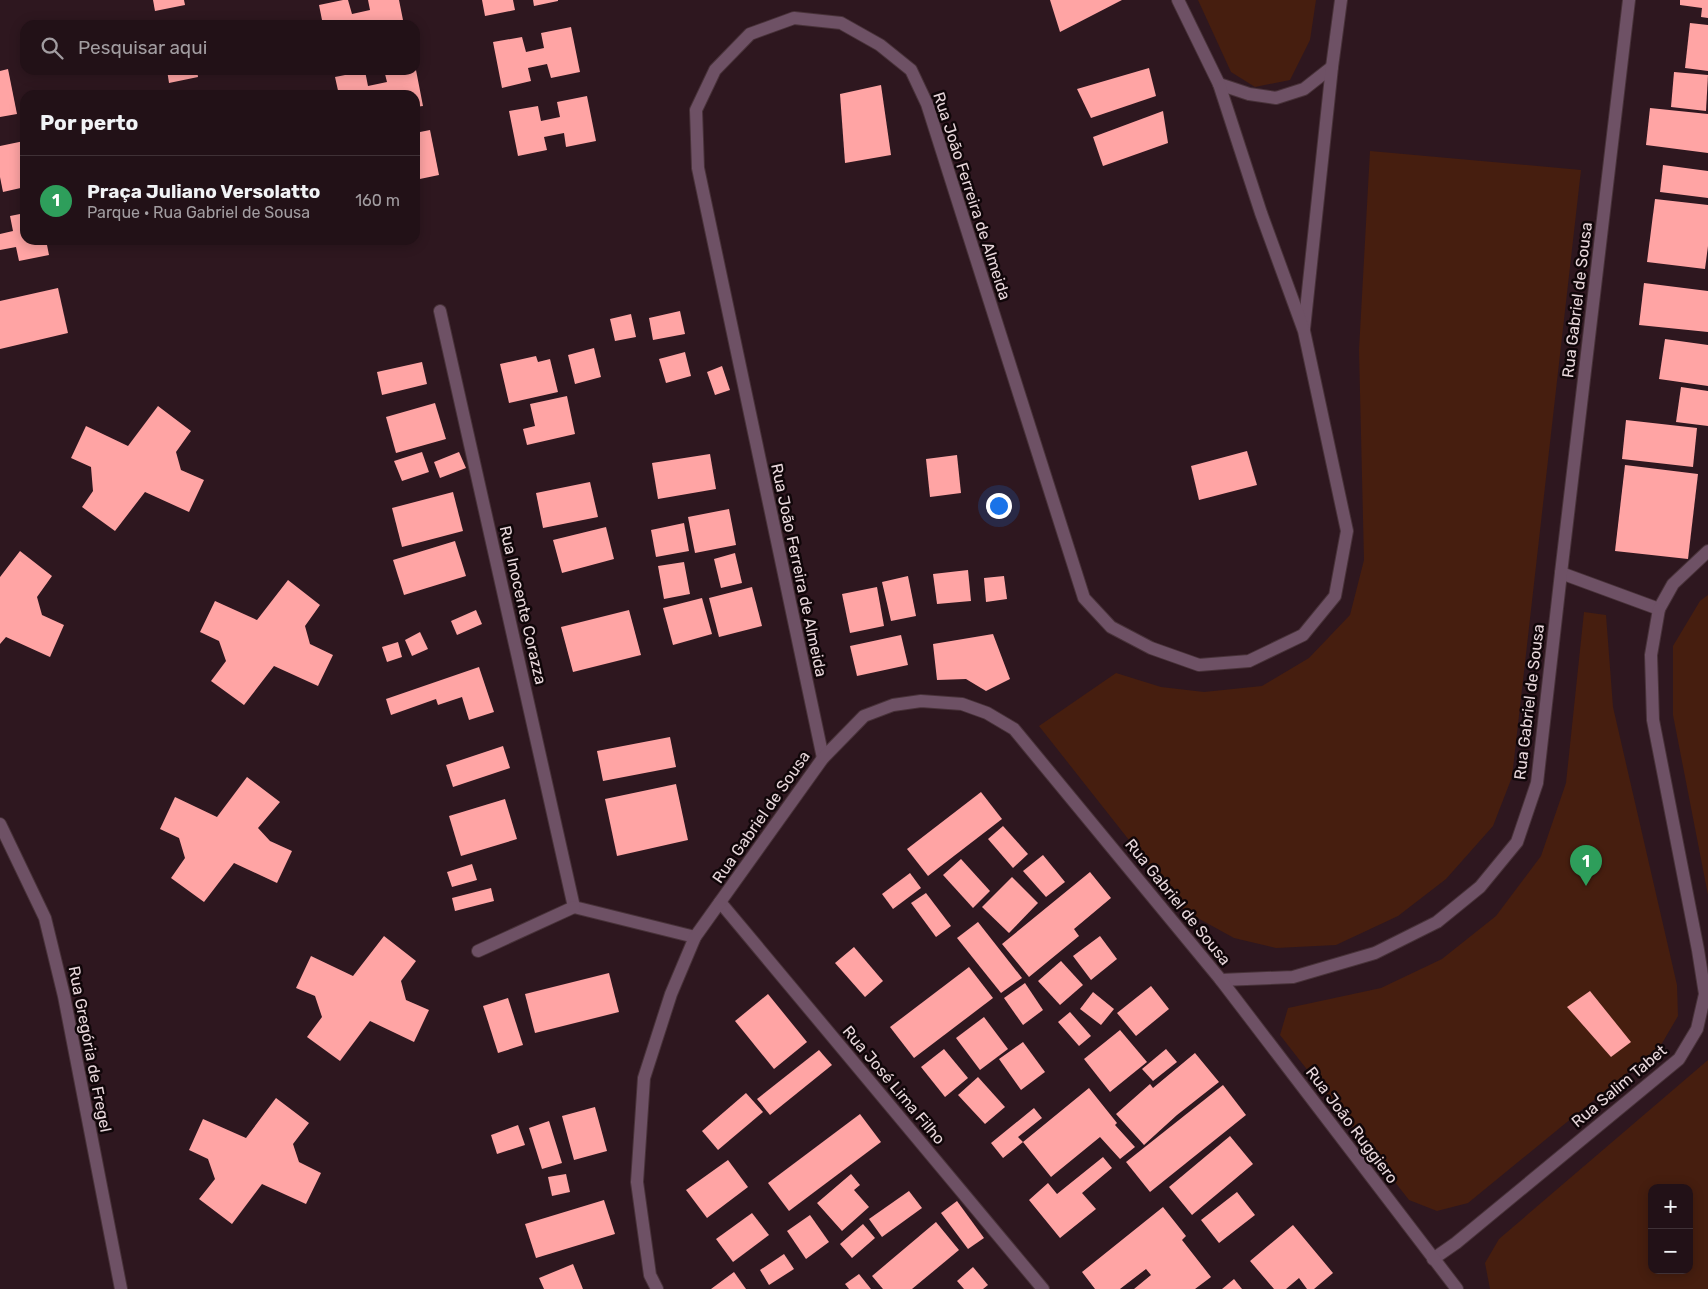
<!DOCTYPE html>
<html lang="pt">
<meta charset="utf-8">
<style>
body{margin:0;font-family:Rubik,sans-serif;background:#2a1a20;color:#f1f3f6}
.controls{position:absolute;right:15px;bottom:15px;display:grid;overflow:hidden;border-radius:10px;box-shadow:0 2px 12px #0003}
.controls button{width:45px;height:45px;display:grid;place-items:center;padding:0;border:0;border-bottom:1px solid #3f3136;background:#221117;color:#f1f3f6;font:25px sans-serif}
.you{position:absolute;left:998px;top:505px;width:18px;height:18px;margin:-12px;border:4px solid #fff;border-radius:50%;background:#1a73e8;box-shadow:0 0 0 8px #1a73e833}
.badge{display:grid;place-items:center;width:32px;height:32px;border-radius:50%;background:#8c9099;color:#fff;font-size:16px;font-weight:700}
.pin{position:absolute;translate:-50% -41px;filter:drop-shadow(0 1px 2px #0008)}
.pin::after{content:'';position:absolute;top:26px;width:18px;height:15px;background:inherit;clip-path:polygon(0 0,100% 0,50% 100%)}
.list{margin:0;padding:0;list-style:none}
h2{display:flex;justify-content:space-between;align-items:center;height:65px;margin:0;padding:0 20px;font-size:21px}
h2 small{font-size:16px;font-weight:400;color:#a29da1}
.list li{display:grid;grid-template-columns:32px 1fr auto;gap:15px;align-items:center;box-sizing:border-box;height:90px;padding:0 20px;border-top:1px solid #3f3136}
.list b{display:block;font-size:19px;white-space:nowrap}
.list p{margin:0;font-size:16px;white-space:nowrap;color:#a29da1}
.list em{font-size:16px;font-style:normal;color:#a29da1}
.icon{flex:none;width:28px;height:28px;fill:none;stroke:currentColor;stroke-width:2;stroke-linecap:round;stroke-linejoin:round}
.map{position:relative;flex:none;width:1708px;height:1289px;overflow:hidden}
.search{position:absolute;background:#221117;box-shadow:0 2px 12px #0003;left:20px;top:20px;width:400px;height:55px;display:flex;align-items:center;gap:12px;box-sizing:border-box;padding:0 18px;border-radius:15px;color:#a29da1;font-size:19px}
.panel{position:absolute;background:#221117;box-shadow:0 2px 12px #0003;left:20px;top:90px;width:400px;height:155px;border-radius:15px}
.map>svg:first-child{display:block}
.green{fill:#461e0f;fill-rule:evenodd}
.building{fill:#ffa4a4}
.lines{fill:none;stroke-linecap:round;stroke-linejoin:round}
.minor-casing{stroke:#483239;stroke-width:14}
.minor{stroke:#6e5165;stroke-width:12}
.labels{text-anchor:middle;dominant-baseline:central;stroke-width:5;stroke-linejoin:round;paint-order:stroke}
.street-label{font-size:16px;fill:#e8d7db;stroke:#100609}
</style>
<div class="map">
<svg width="1708" height="1289" viewBox="0 0 1708 1289">
<rect width="100%" height="100%" fill="#2e171f"/>
<g class="green">
<polygon points="1198,0 1316,0 1310,40 1290,80 1255,87 1231,72"/>
<polygon points="1370,151 1581,170 1512,777 1493,826 1446,879 1398,916 1336,945 1276,948 1234,938 1185,911 1039,726 1116,673 1161,687 1204,692 1262,686 1309,658 1350,615 1364,560 1359,350"/>
<polygon points="1708,595 1708,895 1673,715 1673,646 1700,601"/>
<polygon points="1584,612 1606,615 1613,707 1677,985 1678,1016 1661,1045 1468,1203 1437,1211 1409,1200 1280,1035 1288,1008 1381,988 1442,959 1496,916 1541,856 1566,783"/>
<path d="M1708,1060V1289H1490L1485,1263L1499,1239ZM1652,1188H1689V1270H1652Z"/>
</g>
<g class="building">
<polygon points="153,0 184,0 185,5 155,11"/>
<polygon points="343,0 348,0 352,14 370,10 368,0 399,0 404,25 323,25 319,5"/>
<polygon points="482,0 513,0 515,10 485,16"/>
<polygon points="533,0 558,0 558,1 534,6"/>
<polygon points="1050,0 1122,0 1060,32"/>
<polygon points="1680,0 1708,0 1708,18 1701,17 1702,8 1680,5"/>
<polygon points="1690,23 1708,25 1708,71 1685,68"/>
<polygon points="571,27 580,72 551,78 547,64 528,68 531,81 502,88 493,42 522,37 526,52 544,48 541,33"/>
<polygon points="1149,68 1156,96 1091,118 1077,89"/>
<polygon points="8,69 17,114 0,117 0,71"/>
<polygon points="167,70 197,70 198,77 169,83"/>
<polygon points="384,70 416,70 423,106 415,107 415,95 339,95 335,77 365,71 368,86 387,82"/>
<polygon points="1674,72 1708,75 1706,111 1671,107"/>
<polygon points="881,85 891,155 845,163 840,94"/>
<polygon points="587,96 596,141 566,147 564,133 544,137 547,150 518,156 509,111 538,106 541,121 560,117 557,102"/>
<polygon points="1650,108 1708,114 1708,153 1646,145"/>
<polygon points="1163,111 1168,143 1103,166 1093,137"/>
<polygon points="430,130 439,175 415,180 415,133"/>
<polygon points="24,141 25,187 3,192 0,177 0,146"/>
<polygon points="1663,165 1708,171 1708,198 1660,192"/>
<polygon points="1655,199 1708,205 1708,246 1705,269 1647,262"/>
<polygon points="25,213 25,240 46,240 49,255 19,261 16,247 0,250 0,234 13,231 10,216"/>
<polygon points="1644,283 1708,291 1708,332 1639,325"/>
<polygon points="58,288 68,333 0,349 0,301"/>
<polygon points="680,311 685,334 653,340 649,318"/>
<polygon points="631,314 636,337 615,341 610,319"/>
<polygon points="1665,339 1708,345 1708,386 1659,379"/>
<polygon points="594,348 601,377 575,384 568,355"/>
<polygon points="685,352 691,376 666,383 659,359"/>
<polygon points="536,356 538,362 550,359 558,392 509,403 500,364"/>
<polygon points="422,362 427,384 382,395 377,372"/>
<polygon points="722,366 730,390 715,395 707,372"/>
<polygon points="1681,387 1708,391 1708,426 1676,422"/>
<polygon points="567,396 575,434 527,445 523,429 535,426 530,404"/>
<polygon points="435,403 446,439 396,453 386,417"/>
<polygon points="158,406 191,431 176,452 181,470 204,480 189,512 145,492 115,531 82,507 93,491 91,467 71,458 86,426 128,446"/>
<polygon points="1626,420 1697,428 1693,467 1622,459"/>
<polygon points="1247,451 1257,485 1199,500 1191,466"/>
<polygon points="422,452 429,472 402,481 394,461"/>
<polygon points="459,452 466,468 440,478 434,462"/>
<polygon points="710,454 716,489 658,499 652,463"/>
<polygon points="957,455 961,493 930,497 926,459"/>
<polygon points="1625,465 1698,474 1688,559 1615,551"/>
<polygon points="590,482 598,517 543,528 536,493"/>
<polygon points="453,492 463,531 402,547 392,508"/>
<polygon points="729,509 736,545 695,553 688,517"/>
<polygon points="684,523 689,551 656,557 651,530"/>
<polygon points="606,527 614,559 562,573 553,540"/>
<polygon points="455,541 466,576 404,595 393,560"/>
<polygon points="20,551 52,576 37,597 42,615 64,625 50,657 6,637 0,644 0,577"/>
<polygon points="735,553 742,583 721,588 714,559"/>
<polygon points="684,562 690,594 664,599 658,566"/>
<polygon points="968,570 971,601 937,604 933,574"/>
<polygon points="908,576 916,616 891,621 882,582"/>
<polygon points="1004,576 1007,599 986,602 984,578"/>
<polygon points="288,580 320,605 305,626 310,644 333,655 318,686 274,666 244,705 211,681 226,661 219,641 200,632 215,601 257,620"/>
<polygon points="752,587 762,626 719,637 709,598"/>
<polygon points="877,587 884,626 850,633 842,594"/>
<polygon points="702,598 712,634 673,645 663,608"/>
<polygon points="476,610 482,624 457,635 451,621"/>
<polygon points="629,610 641,655 573,672 561,627"/>
<polygon points="420,632 428,649 412,656 405,640"/>
<polygon points="993,634 1010,679 986,691 966,679 937,680 933,644"/>
<polygon points="901,635 908,665 857,676 850,646"/>
<polygon points="398,642 402,657 387,662 382,647"/>
<polygon points="479,667 494,712 469,720 462,697 438,705 436,699 391,715 386,699"/>
<polygon points="670,737 676,767 603,781 597,751"/>
<polygon points="503,746 510,768 453,787 446,765"/>
<polygon points="247,777 280,802 258,828 270,841 292,851 277,883 234,863 204,902 171,878 185,858 179,838 160,829 175,797 217,817"/>
<polygon points="676,784 688,840 617,856 605,799"/>
<polygon points="981,792 1002,819 928,876 907,849"/>
<polygon points="505,799 517,839 461,856 449,816"/>
<polygon points="1003,826 1028,854 1013,868 988,839"/>
<polygon points="1043,855 1065,882 1046,897 1023,871"/>
<polygon points="961,859 990,891 973,908 943,875"/>
<polygon points="472,864 477,880 452,887 447,872"/>
<polygon points="1090,872 1111,898 1074,929 1079,936 1029,977 1002,944"/>
<polygon points="910,873 921,888 893,909 882,894"/>
<polygon points="1012,877 1038,903 1009,933 982,907"/>
<polygon points="491,888 494,901 455,911 452,898"/>
<polygon points="926,893 951,926 936,937 911,903"/>
<polygon points="978,922 1022,978 1001,993 957,938"/>
<polygon points="384,936 416,961 401,981 406,1000 429,1010 414,1042 370,1021 340,1061 307,1037 322,1017 315,996 296,988 311,956 353,976"/>
<polygon points="1100,936 1117,959 1091,980 1073,956"/>
<polygon points="854,947 883,981 865,997 835,963"/>
<polygon points="1061,961 1083,985 1060,1005 1038,981"/>
<polygon points="969,967 993,998 914,1058 890,1027"/>
<polygon points="609,973 619,1012 535,1033 525,994"/>
<polygon points="1025,983 1043,1010 1023,1025 1004,998"/>
<polygon points="1151,986 1169,1009 1136,1036 1117,1013"/>
<polygon points="1590,991 1631,1042 1611,1057 1567,1007"/>
<polygon points="1093,992 1114,1009 1101,1025 1080,1009"/>
<polygon points="768,994 807,1042 774,1069 735,1021"/>
<polygon points="508,998 523,1045 498,1053 483,1006"/>
<polygon points="1070,1012 1091,1036 1079,1046 1058,1022"/>
<polygon points="984,1017 1008,1049 980,1070 956,1038"/>
<polygon points="1120,1030 1147,1062 1110,1092 1084,1059"/>
<polygon points="1023,1042 1045,1072 1021,1090 999,1059"/>
<polygon points="944,1049 968,1078 945,1097 921,1067"/>
<polygon points="1166,1049 1177,1062 1153,1081 1142,1069"/>
<polygon points="819,1050 832,1065 770,1115 757,1099"/>
<polygon points="1195,1053 1219,1082 1177,1115 1144,1145 1116,1114 1150,1084 1153,1088"/>
<polygon points="978,1077 1005,1107 985,1124 958,1095"/>
<polygon points="1223,1085 1246,1115 1150,1192 1126,1162"/>
<polygon points="1089,1088 1117,1123 1115,1125 1135,1147 1120,1159 1100,1137 1051,1177 1023,1142"/>
<polygon points="746,1093 763,1112 718,1150 702,1131"/>
<polygon points="276,1098 309,1123 293,1144 299,1162 321,1173 306,1204 262,1184 232,1224 199,1199 215,1179 208,1159 189,1150 203,1119 246,1138"/>
<polygon points="595,1107 607,1151 574,1160 562,1116"/>
<polygon points="1034,1108 1042,1118 1018,1137 1023,1142 1003,1158 991,1143"/>
<polygon points="860,1114 881,1142 789,1211 768,1183"/>
<polygon points="549,1121 562,1163 542,1169 529,1128"/>
<polygon points="518,1125 525,1145 497,1154 491,1135"/>
<polygon points="1230,1136 1253,1164 1192,1215 1169,1187"/>
<polygon points="1103,1157 1112,1168 1082,1193 1096,1209 1060,1238 1029,1200 1048,1183 1057,1194"/>
<polygon points="728,1160 748,1187 707,1218 686,1190"/>
<polygon points="566,1174 570,1192 552,1196 548,1177"/>
<polygon points="851,1174 860,1185 854,1190 869,1207 842,1231 817,1203"/>
<polygon points="909,1191 922,1208 882,1237 869,1219"/>
<polygon points="1237,1192 1255,1215 1219,1243 1201,1220"/>
<polygon points="604,1200 615,1234 536,1258 525,1224"/>
<polygon points="957,1201 984,1238 968,1249 941,1213"/>
<polygon points="1163,1207 1186,1236 1182,1240 1211,1277 1195,1289 1134,1289 1151,1275 1146,1269 1120,1289 1095,1289 1082,1272"/>
<polygon points="752,1213 769,1235 733,1262 716,1239"/>
<polygon points="810,1215 829,1242 806,1259 787,1231"/>
<polygon points="936,1222 959,1250 912,1289 883,1289 872,1276"/>
<polygon points="863,1224 875,1238 852,1258 840,1244"/>
<polygon points="1293,1225 1333,1273 1314,1289 1307,1289 1299,1278 1286,1289 1274,1289 1250,1261"/>
<polygon points="784,1254 794,1269 769,1285 760,1270"/>
<polygon points="573,1264 583,1289 544,1289 539,1278"/>
<polygon points="973,1267 988,1285 983,1289 964,1289 957,1281"/>
<polygon points="734,1272 746,1289 711,1289"/>
<polygon points="859,1274 871,1289 849,1289 845,1284"/>
<polygon points="1234,1279 1242,1289 1222,1289"/>
</g>
<g class="lines">
<defs>
<g id="minor">
<polyline points="1219,84 1249,94 1276,98 1304,89 1332,67"/>
<polyline points="440,311 574,907 695,937"/>
<polyline points="1304,329 1332,67 1341,0"/>
<polyline points="1561,573 1659,609 1673,584 1708,551"/>
<polyline points="823,758 698,168 696,110 715,70 750,34 794,18 841,23 880,45 911,70 927,104 1084,598 1111,627 1151,648 1199,665 1249,661 1303,635 1335,596 1347,531 1304,331 1261,213 1219,84 1178,0"/>
<polyline points="0,824 45,918 64,996 121,1289"/>
<polyline points="720,902 1043,1289"/>
<polyline points="478,951 574,907"/>
<polyline points="1221,980 1293,977 1375,953 1437,922 1480,887 1517,842 1537,783 1561,573 1629,0"/>
<polyline points="1433,1259 1456,1243 1679,1059 1697,1029 1705,994 1698,950 1653,720 1651,655 1659,609"/>
<polyline points="657,1289 650,1275 637,1182 644,1078 671,994 695,937 823,758 864,716 893,705 921,701 962,704 987,713 1014,729 1221,980 1457,1289"/>
</g>
</defs>
<use href="#minor" class="minor-casing"/>
<use href="#minor" class="minor"/>
</g>
<g class="labels">
<g class="street-label">
<text transform="translate(972 196) rotate(72)">Rua João Ferreira de Almeida</text>
<text transform="translate(1577 300) rotate(-83)">Rua Gabriel de Sousa</text>
<text transform="translate(799 570) rotate(78)">Rua João Ferreira de Almeida</text>
<text transform="translate(523 605) rotate(77)">Rua Inocente Corazza</text>
<text transform="translate(1529 702) rotate(-83)">Rua Gabriel de Sousa</text>
<text transform="translate(761 817) rotate(-55)">Rua Gabriel de Sousa</text>
<text transform="translate(1178 902) rotate(51)">Rua Gabriel de Sousa</text>
<text transform="translate(90 1049) rotate(79)">Rua Gregória de Fregel</text>
<text transform="translate(894 1085) rotate(50)">Rua José Lima Filho</text>
<text transform="translate(1619 1086) rotate(-40)">Rua Salim Tabet</text>
<text transform="translate(1352 1125) rotate(53)">Rua João Ruggiero</text>
</g>
</g>
</svg>
<div class="controls">
<button>+</button>
<button>−</button>
</div>
<div class="you"></div>
<div class="pin badge" style="left:1586px;top:886px;background:#2e9e5b">1</div>
<div class="search"><svg class="icon" aria-label="search" viewBox="0 0 24 24"><circle cx="10" cy="10" r="6"/><path d="M15 15l6 6"/></svg>Pesquisar aqui</div>
<section class="panel">
<h2>Por perto<small></small></h2>
<ul class="list">
<li><span class="badge" style="background:#2e9e5b">1</span><div><b>Praça Juliano Versolatto</b><p>Parque · Rua Gabriel de Sousa</p></div><em>160 m</em></li>
</ul>
</section>
</div>
